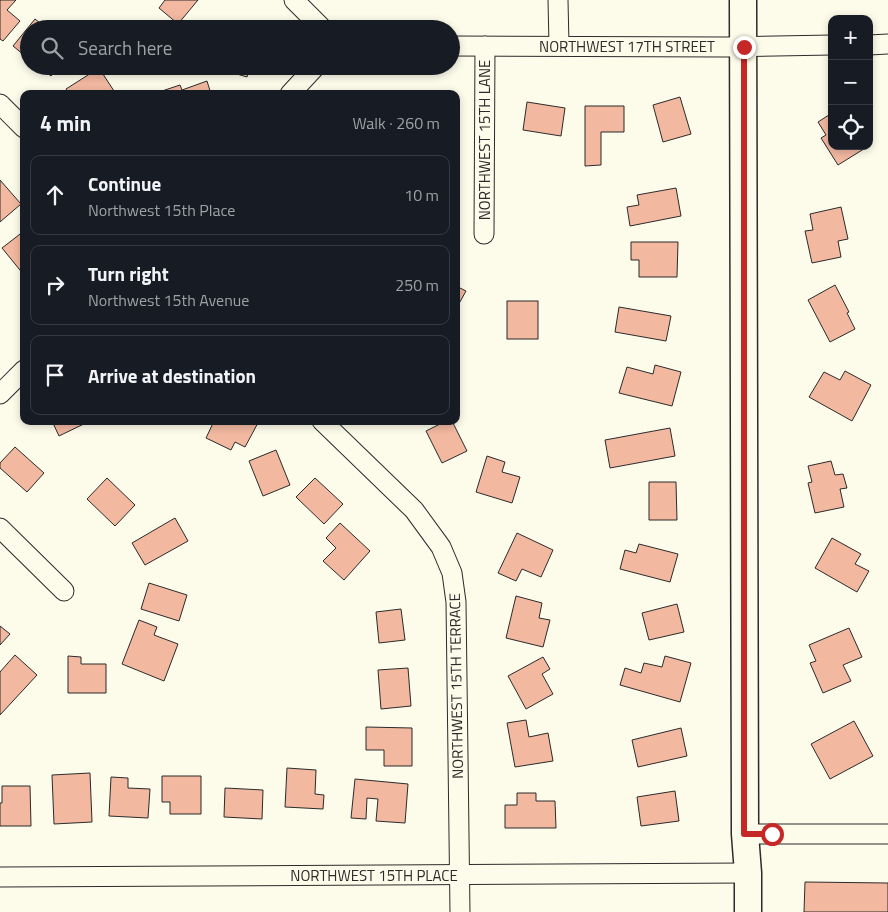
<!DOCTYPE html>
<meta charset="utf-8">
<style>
body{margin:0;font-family:"Titillium Web",sans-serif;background:#20242c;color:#f1f3f6}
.controls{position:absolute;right:15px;top:15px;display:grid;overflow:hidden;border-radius:10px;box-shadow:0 2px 8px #0003}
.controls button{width:45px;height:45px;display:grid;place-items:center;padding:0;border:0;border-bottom:1px solid #363941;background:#171b24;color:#f1f3f6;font:25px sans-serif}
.stop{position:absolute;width:15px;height:15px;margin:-11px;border:4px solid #c62828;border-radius:50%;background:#fff}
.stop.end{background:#c62828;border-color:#fff;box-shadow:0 1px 5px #0008}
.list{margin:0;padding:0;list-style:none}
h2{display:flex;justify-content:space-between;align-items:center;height:65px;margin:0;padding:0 20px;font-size:21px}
h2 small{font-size:16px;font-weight:400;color:#9ea1a6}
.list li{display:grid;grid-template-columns:32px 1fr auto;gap:15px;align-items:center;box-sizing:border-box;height:80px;margin:0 10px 10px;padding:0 10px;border:1px solid #363941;border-radius:10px}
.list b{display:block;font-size:19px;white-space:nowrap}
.list p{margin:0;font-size:16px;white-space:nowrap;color:#9ea1a6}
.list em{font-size:16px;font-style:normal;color:#9ea1a6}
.icon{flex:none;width:28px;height:28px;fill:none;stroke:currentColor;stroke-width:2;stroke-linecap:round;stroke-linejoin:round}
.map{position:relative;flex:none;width:888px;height:912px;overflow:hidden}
.search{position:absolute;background:#171b24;box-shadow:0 2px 8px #0003;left:20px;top:20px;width:440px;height:55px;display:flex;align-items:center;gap:12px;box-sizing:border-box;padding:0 18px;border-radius:28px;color:#9ea1a6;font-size:19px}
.panel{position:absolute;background:#171b24;box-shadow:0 2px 8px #0003;left:20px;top:90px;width:440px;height:335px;border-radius:10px}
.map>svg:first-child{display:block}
.building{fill:#f2b8a0;stroke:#2b2b2b}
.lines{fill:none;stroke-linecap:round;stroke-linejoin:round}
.street-casing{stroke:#2b2b2b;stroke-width:21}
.secondary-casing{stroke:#2b2b2b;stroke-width:29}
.street{stroke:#fdfbea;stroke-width:19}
.secondary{stroke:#fdfbea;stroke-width:26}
.route{stroke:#c62828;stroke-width:6}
.labels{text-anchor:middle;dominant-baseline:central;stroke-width:4;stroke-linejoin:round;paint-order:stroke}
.street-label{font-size:15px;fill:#2b2b2b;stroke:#fdfbea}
</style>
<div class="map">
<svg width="888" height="912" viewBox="0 0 888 912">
<rect width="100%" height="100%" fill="#fdfbea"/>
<g class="building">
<polygon points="0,0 16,0 7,10 20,21 3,41 0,39"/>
<polygon points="165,0 198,0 178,24 159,8"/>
<polygon points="35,19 48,29 29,29 29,59 13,46"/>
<polygon points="38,66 59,66 51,76"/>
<polygon points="221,66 250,66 247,77 220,69"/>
<polygon points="99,68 116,94 69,94 66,89"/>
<polygon points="207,81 211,94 156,93 180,85 182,90"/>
<polygon points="680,97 691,134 663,142 653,105"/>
<polygon points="527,102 565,108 561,136 523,130"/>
<polygon points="585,106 624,106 624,132 601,132 601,165 585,166"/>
<polygon points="832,113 832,146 867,147 838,165 821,138 826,135 818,122"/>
<polygon points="0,180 21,204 0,222"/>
<polygon points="676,188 681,216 630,226 627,207 639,205 637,195"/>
<polygon points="841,207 848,239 838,241 841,257 812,263 805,231 813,230 810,214"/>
<polygon points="24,231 24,275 2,248"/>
<polygon points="631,242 678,242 677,277 639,277 639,260 631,260"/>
<polygon points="835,285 849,312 847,313 855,329 830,342 808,300"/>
<polygon points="456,286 466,291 456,309"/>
<rect x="507" y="301" width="31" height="38"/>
<polygon points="619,307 671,316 666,341 615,332"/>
<polygon points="655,365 681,372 672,406 619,393 627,367 653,374"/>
<polygon points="845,371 871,385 852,421 809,397 824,372 840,380"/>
<polygon points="52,421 90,421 59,436"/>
<polygon points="214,421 259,421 245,447 235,442 231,450 206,438"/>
<polygon points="446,421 452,421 467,451 442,463 426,431"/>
<polygon points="670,428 675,456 610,468 605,440"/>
<polygon points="15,447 44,473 27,492 0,468 0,463"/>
<polygon points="276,450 290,485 263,496 249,461"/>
<polygon points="487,456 505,462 502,472 520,477 512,503 476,492"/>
<polygon points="831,461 835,475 843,474 847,488 840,489 844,507 815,513 808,483 812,482 808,466"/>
<polygon points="107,478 135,505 115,526 87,499"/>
<polygon points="315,478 343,504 324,524 296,497"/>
<polygon points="649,482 676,482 677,520 649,520"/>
<polygon points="175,518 188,541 145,565 132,543"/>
<polygon points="340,523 370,551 344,580 323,561 336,548 326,538"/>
<polygon points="517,533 553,550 541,577 522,569 516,581 498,573"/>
<polygon points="832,538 861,554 855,564 869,571 857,592 815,568"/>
<polygon points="639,544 678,554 670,582 620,569 625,550 636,553"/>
<polygon points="149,583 187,595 179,621 141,609"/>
<polygon points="516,596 542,603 539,618 550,620 543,647 506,638"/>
<polygon points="677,604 684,632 649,640 642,613"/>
<polygon points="401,609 405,640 379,643 376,612"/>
<polygon points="139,620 157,627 154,635 178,644 164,681 122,664"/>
<polygon points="0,626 10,634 0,645"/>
<polygon points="849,628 862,657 843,665 851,681 823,693 810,663 816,661 809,645"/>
<polygon points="15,655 37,675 0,715 0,672"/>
<polygon points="68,656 81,657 81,664 106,664 106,693 68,693"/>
<polygon points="665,656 691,663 680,702 620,685 625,668 641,673 644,663 662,667"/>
<polygon points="543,657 550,669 542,674 553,694 526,709 508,676"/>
<polygon points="408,668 411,706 381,709 378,670"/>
<polygon points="526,720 529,737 548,733 553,761 515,767 507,723"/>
<polygon points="854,721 873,756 830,779 811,744"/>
<polygon points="366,727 412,728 412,766 384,766 384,750 366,750"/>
<polygon points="681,728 687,756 638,767 632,740"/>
<polygon points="287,768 316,770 315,794 324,795 323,809 285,807"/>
<polygon points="90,773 92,822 54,824 52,775"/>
<polygon points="162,776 201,776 201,814 170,814 170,802 162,802"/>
<polygon points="111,777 128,778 128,788 150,789 148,818 109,816"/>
<polygon points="355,779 408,784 405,823 376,821 378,799 367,798 366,819 351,818"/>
<polygon points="2,786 30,786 31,826 0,826 0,803 2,803"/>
<polygon points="225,788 263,790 262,819 224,817"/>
<polygon points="675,791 679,821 641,826 637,797"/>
<polygon points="517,793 536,793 536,801 555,801 556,828 505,828 505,805 517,805"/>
<polygon points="805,882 888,883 888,912 804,912"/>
</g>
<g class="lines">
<defs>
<g id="street">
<polyline points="294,0 323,29"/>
<polyline points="558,0 559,45"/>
<polyline points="869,45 888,44"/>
<polyline points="451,46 726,47 832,45"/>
<polyline points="290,94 316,66"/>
<polyline points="0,104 24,128"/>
<polyline points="484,234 485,46"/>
<polyline points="0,394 24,370"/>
<polyline points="322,421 414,510 441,547 452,573 456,602 460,912"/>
<polyline points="0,528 64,591"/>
<polyline points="745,834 888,834"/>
<polyline points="0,877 748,873"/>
</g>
<polyline id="secondary" points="743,0 745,834 748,873 748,912"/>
</defs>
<use href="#street" class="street-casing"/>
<use href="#secondary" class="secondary-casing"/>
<use href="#street" class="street"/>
<use href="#secondary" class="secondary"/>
</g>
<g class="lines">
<polyline class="route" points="744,47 744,834 772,834"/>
</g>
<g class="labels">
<g class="street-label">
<text x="627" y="46">NORTHWEST 17TH STREET</text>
<text transform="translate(484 140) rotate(-90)">NORTHWEST 15TH LANE</text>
<text transform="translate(456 686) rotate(-91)">NORTHWEST 15TH TERRACE</text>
<text x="374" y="875">NORTHWEST 15TH PLACE</text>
</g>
</g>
</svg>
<div class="controls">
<button>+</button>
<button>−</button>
<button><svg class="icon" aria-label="locate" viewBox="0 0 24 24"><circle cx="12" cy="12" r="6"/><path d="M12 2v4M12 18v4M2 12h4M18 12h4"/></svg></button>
</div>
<div class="stop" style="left:772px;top:834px"></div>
<div class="stop end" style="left:744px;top:47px"></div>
<div class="search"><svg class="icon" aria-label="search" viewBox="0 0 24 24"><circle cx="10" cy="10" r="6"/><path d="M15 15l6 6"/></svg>Search here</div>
<section class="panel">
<h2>4 min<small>Walk · 260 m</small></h2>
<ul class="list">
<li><svg class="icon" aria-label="ahead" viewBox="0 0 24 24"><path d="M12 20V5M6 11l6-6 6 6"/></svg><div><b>Continue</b><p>Northwest 15th Place</p></div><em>10 m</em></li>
<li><svg class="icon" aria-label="right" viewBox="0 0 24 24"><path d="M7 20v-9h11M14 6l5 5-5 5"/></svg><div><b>Turn right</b><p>Northwest 15th Avenue</p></div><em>250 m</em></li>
<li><svg class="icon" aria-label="arrive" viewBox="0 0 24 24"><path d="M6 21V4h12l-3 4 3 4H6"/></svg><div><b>Arrive at destination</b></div></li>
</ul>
</section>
</div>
